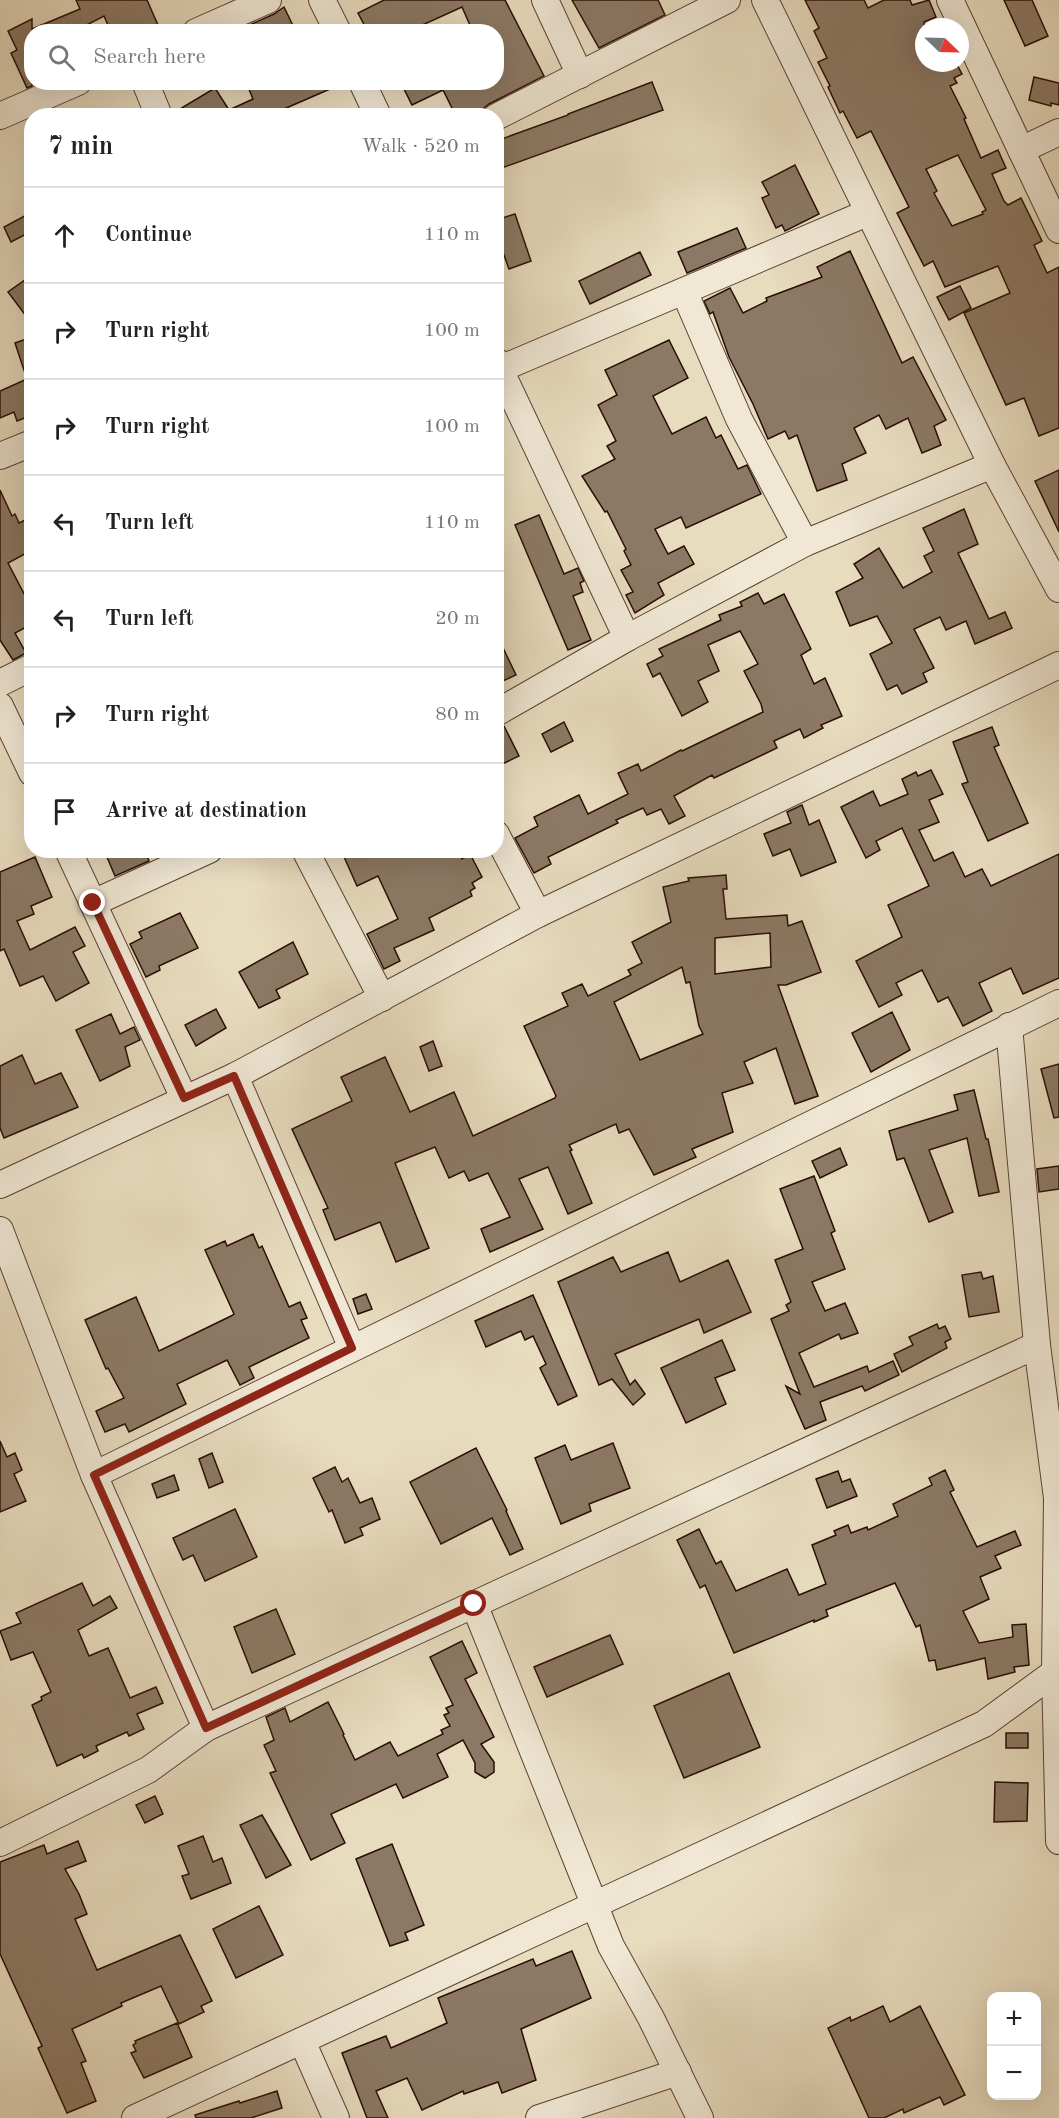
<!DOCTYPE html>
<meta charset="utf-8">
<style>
body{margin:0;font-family:"Old Standard TT",serif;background:#f2f2f2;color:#222}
.controls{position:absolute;right:18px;bottom:18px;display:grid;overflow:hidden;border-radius:12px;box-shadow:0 6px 24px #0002}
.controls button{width:54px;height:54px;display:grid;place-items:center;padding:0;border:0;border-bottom:2px solid #e0e0e0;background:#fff;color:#222;font:30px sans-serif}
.compass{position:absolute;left:915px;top:18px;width:54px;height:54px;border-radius:50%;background:#fff;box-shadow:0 6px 24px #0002;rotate:113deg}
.stop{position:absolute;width:18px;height:18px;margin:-14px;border:4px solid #8f2418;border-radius:50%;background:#fff}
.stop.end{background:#8f2418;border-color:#fff;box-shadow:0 2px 6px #0008}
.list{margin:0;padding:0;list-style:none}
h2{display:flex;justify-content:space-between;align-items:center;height:78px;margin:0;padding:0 24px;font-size:26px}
h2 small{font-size:20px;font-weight:400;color:#767676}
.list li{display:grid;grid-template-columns:39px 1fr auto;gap:18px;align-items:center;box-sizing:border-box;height:96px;padding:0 24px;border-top:2px solid #e0e0e0}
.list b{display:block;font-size:22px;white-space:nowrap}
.list em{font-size:20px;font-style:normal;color:#767676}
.icon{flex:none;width:33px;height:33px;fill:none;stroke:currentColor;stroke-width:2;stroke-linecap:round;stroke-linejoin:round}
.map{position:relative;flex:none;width:1059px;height:2118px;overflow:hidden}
.search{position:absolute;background:#fff;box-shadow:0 6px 24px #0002;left:24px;top:24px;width:480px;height:66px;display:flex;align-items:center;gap:15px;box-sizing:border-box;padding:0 21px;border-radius:24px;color:#767676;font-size:22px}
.panel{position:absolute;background:#fff;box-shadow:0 6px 24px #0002;left:24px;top:108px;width:480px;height:750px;border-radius:24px}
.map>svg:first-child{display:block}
.building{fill:#8c7965;stroke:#280e04;stroke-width:1.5;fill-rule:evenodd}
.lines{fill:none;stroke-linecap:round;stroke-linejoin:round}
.minor-casing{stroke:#584233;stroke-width:28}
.minor{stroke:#f0e8d5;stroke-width:26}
.route{stroke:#8f2418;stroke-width:8}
</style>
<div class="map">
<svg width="1059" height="2118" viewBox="0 0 1059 2118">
<rect width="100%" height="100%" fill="#e8dcbf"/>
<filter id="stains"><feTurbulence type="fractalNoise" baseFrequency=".00333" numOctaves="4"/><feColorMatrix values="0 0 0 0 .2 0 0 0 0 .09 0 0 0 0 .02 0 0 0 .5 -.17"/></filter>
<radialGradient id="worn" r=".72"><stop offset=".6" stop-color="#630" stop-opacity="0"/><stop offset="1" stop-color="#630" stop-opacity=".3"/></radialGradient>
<g class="building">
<polygon points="76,0 147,0 161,32 139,32 136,25 121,32 111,32 104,16 73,32 32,32 32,86 27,88 11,53 17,50 8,31 32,19 32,29 80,9"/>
<polygon points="384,0 505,0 544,76 489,104 484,108 481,116 456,116 443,90 412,105 403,87 411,82 496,82 496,32 473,32 462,7 407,32 368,32 358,13"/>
<polygon points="572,0 658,0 665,15 599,48"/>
<path d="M805,0H864L868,8L884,0H910L912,5L929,0L936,17L924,22V63H956L962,74L954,78L957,83L950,86L966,118L964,119L981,158L998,150L1006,168L992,174L1004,201L1008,205L1021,198L1042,241L1034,245L1047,273L1059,267V428L1039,436L1024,398L1006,405L964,313L1010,293L998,266L945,287L933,261L924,266L897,213L909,207L871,131L857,138L843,111L840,113L828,87L830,86L818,62L827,58L814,31L819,28ZM958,155L986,210L982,212L983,214L952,226L934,193L937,191L926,169Z"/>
<polygon points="1004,0 1032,0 1048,36 1025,46"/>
<polygon points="284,7 296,32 234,32 274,14"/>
<polygon points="1034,77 1059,83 1059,105 1051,103 1051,106 1029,100"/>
<polygon points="246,82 346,82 284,109 286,116 174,116 173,113 215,88 229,110 253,99"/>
<polygon points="652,82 663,110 496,170 496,141 568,115 568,114"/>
<polygon points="795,165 819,214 785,231 782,225 776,228 762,198 769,195 762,182"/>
<polygon points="32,212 32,231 11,242 4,227"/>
<polygon points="515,214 531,261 509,269 496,233 496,220"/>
<polygon points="737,228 746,248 687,273 678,252"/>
<polygon points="850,251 902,363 913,357 946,420 934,426 941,445 922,453 908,418 886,429 879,415 854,428 866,453 842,464 847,480 817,491 797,435 789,439 785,431 768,439 753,404 729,357 713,312 710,314 704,301 730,288 743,313 767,301 766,298 822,277 817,267"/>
<polygon points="640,252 651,275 590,304 579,281"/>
<polygon points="32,275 32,324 8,292"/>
<polygon points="960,286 971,308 949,320 937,297"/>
<polygon points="32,337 32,415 17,421 14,412 0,418 0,391 27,379 15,343"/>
<polygon points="669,340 688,378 653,396 672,434 706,417 716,438 721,435 738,469 747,465 761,494 686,528 681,517 655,529 668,554 684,546 694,564 658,583 664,595 635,613 626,595 633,592 621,570 631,565 624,551 626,549 607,511 605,512 582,476 615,459 607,446 616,441 598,405 617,395 605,370"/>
<polygon points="1059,470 1059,532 1035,481"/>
<polygon points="0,490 12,516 15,514 19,523 32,517 32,550 8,563 32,609 32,624 15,633 26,653 13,660 0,640"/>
<polygon points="964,509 978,544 958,553 989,619 1005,612 1012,628 975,644 966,621 946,630 940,617 914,629 934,668 923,673 927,682 902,694 897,685 887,690 870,654 892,643 877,616 850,626 836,592 863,578 854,564 879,548 903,588 932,572 924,556 934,551 923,528"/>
<polygon points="539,515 564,574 578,568 584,581 580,583 583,592 573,596 591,640 568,650 515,525"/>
<polygon points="758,593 764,604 784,594 811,649 801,655 814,684 825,678 842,716 821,725 823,728 804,738 800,729 774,741 777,748 714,778 712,775 674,796 685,816 669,824 661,809 647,815 643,808 616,820 618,823 548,857 551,864 534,873 515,838 538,826 534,817 579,795 588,814 628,794 618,773 638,764 641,771 681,750 682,751 763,712 761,704 744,671 758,664 740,631 708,645 719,671 698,681 708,702 682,716 660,673 653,677 647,664 663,656 659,649 721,620 719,615 742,606 740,602"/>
<polygon points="496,633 516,675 496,684"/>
<polygon points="564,722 573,741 551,752 542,734"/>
<polygon points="504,726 519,756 496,767 496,728"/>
<polygon points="992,727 999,745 994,747 1028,823 988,841 962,784 968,782 953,742"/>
<polygon points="931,770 943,794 929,800 939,822 919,830 934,861 953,852 965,877 982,869 991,886 1059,854 1059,978 1023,994 1011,968 979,983 992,1011 963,1026 948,997 938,1002 922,970 896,983 902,995 879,1007 856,961 902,937 888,905 929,886 902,828 876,841 880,850 866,858 841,807 873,791 880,806 908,794 902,779 916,772 918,776"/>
<polygon points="802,805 809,825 819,820 836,862 801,876 790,849 773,856 764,834 791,823 787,812"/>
<polygon points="104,850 145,850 149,861 115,876"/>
<polygon points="341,850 458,850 462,859 470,854 482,877 472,883 475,888 470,891 472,896 429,918 434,930 394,948 400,961 384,969 367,934 398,919 378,876 357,886"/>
<polygon points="35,857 52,897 31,906 34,914 17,921 30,950 75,927 85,946 73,952 89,983 56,1001 43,976 20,986 4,949 0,951 0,872"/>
<path d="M726,875L727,889H723L726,919L787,915L788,926L802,921L821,972L786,985H778L818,1096L795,1104L776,1048L744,1062L753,1083L722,1093L733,1132L692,1149L696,1157L654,1175L629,1129L619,1133L616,1124L569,1145L572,1150L570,1151L592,1203L568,1214L548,1167L519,1179L543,1229L490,1252L481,1229L510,1217L488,1173L469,1181L464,1171L449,1178L435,1147L395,1163L429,1248L396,1262L380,1222L335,1240L323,1210L328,1208L292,1129L352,1101L341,1077L385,1057L410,1112L454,1092L473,1136L555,1098L556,1096L524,1026L568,1006L562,993L582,984L588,996L631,975L628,970L642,963L632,942L671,922L663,887L689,881L688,878ZM770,933L771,967L715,974V938ZM682,967L686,983L690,982L699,1026L703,1034L640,1060L614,1002Z"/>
<polygon points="180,913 198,948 159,966 160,970 146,977 130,944 142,938 139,932"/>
<polygon points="293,942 308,974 276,990 280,998 259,1008 239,972"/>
<polygon points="216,1009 226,1028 196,1046 185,1025"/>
<polygon points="892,1012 910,1050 871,1072 852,1033"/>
<polygon points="111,1014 120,1034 134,1027 140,1040 125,1047 130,1066 100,1081 76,1030"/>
<polygon points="433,1041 442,1066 429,1071 420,1047"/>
<polygon points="22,1055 35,1084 61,1073 78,1107 4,1138 0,1128 0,1066"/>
<polygon points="1059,1064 1059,1117 1054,1118 1041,1069"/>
<polygon points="974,1090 986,1139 988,1139 999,1192 979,1196 967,1138 929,1150 953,1212 929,1222 904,1158 897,1160 889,1131 958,1110 954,1095"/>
<polygon points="840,1148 847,1165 820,1178 812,1161"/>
<polygon points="1059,1166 1059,1189 1039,1192 1037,1169"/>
<polygon points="814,1176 835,1231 831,1233 845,1269 812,1282 825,1311 845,1303 858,1333 841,1339 839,1334 799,1353 814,1387 867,1366 869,1372 893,1361 899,1375 865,1391 862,1386 820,1402 826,1420 805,1429 786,1386 800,1394 771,1319 789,1311 786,1305 791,1302 775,1260 803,1249 780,1189"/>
<polygon points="253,1234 259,1248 262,1246 289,1307 300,1302 307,1318 301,1320 309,1338 249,1367 254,1378 240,1385 227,1360 177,1384 186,1404 129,1432 125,1424 105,1432 96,1411 124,1398 108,1368 106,1369 85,1320 136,1297 159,1351 231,1316 234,1314 205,1250 225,1241 227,1246"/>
<polygon points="668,1252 680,1282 728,1260 751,1312 704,1333 699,1319 615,1354 630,1385 635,1380 645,1394 633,1405 612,1379 599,1385 558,1282 613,1257 621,1272"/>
<polygon points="981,1272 983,1279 993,1276 999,1312 969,1317 962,1275"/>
<polygon points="366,1294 372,1309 358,1314 353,1299"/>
<polygon points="533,1295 577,1396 558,1405 540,1368 546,1364 533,1336 525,1340 521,1331 486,1347 475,1321"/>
<polygon points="937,1324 939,1329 945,1326 951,1339 945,1342 947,1348 902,1372 894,1354 913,1345 909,1337"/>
<polygon points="722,1340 735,1370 715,1378 726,1404 686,1423 661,1368"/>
<polygon points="0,1441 7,1457 15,1453 22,1470 14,1474 26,1501 0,1512"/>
<polygon points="613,1443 630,1488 589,1504 591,1511 561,1524 535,1458 565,1445 571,1460"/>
<polygon points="476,1448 507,1510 506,1511 523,1549 510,1555 492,1518 441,1544 410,1482"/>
<polygon points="212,1453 223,1482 209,1488 199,1459"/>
<polygon points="335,1467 342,1482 348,1478 360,1503 372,1498 380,1519 360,1528 363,1535 345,1543 332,1510 329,1512 313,1478"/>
<polygon points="945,1470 954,1490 950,1492 977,1547 1015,1531 1021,1545 995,1556 1001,1568 980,1577 989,1599 963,1611 979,1643 1013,1637 1012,1625 1026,1624 1029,1665 1014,1667 1015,1672 988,1679 985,1658 937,1670 935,1660 929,1661 920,1625 916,1627 895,1583 826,1610 828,1616 814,1622 814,1620 734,1653 705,1585 700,1588 677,1540 699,1529 716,1564 721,1561 736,1591 787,1569 799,1595 826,1584 812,1545 836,1535 834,1531 848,1525 851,1533 867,1527 868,1530 898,1516 893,1504 932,1485 929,1478"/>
<polygon points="838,1471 842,1482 850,1479 857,1496 827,1508 816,1479"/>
<polygon points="174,1475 179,1490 157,1498 152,1484"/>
<polygon points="235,1509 257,1557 205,1581 193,1555 183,1560 173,1538"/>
<polygon points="82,1583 93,1606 110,1596 117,1608 78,1630 89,1656 108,1648 130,1698 156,1687 163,1703 137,1714 144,1729 129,1736 127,1732 96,1746 98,1751 84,1758 82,1754 57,1766 32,1705 42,1700 41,1697 51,1692 33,1652 11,1660 0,1631 21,1623 16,1613"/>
<polygon points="276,1609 295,1654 252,1673 234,1627"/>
<polygon points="610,1635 623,1664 547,1697 534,1667"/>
<polygon points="462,1641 477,1673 465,1679 494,1737 481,1744 494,1762 494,1772 485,1778 475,1772 475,1763 463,1740 437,1754 448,1777 403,1798 396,1784 331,1814 345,1843 311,1860 270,1773 276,1771 264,1745 274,1740 266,1717 285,1708 290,1722 328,1702 344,1734 343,1735 355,1760 390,1742 398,1756 443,1734 441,1730 450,1726 444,1715 449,1713 446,1708 453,1705 430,1657"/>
<polygon points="729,1673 760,1747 684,1778 654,1706"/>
<rect x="1006" y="1733" width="22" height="15"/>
<polygon points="995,1782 1028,1783 1027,1821 994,1822"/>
<polygon points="155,1796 163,1814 145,1823 136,1805"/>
<polygon points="262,1815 291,1865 266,1878 240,1825"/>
<polygon points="203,1836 213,1862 222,1858 231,1883 191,1899 182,1876 189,1874 178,1846"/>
<polygon points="78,1841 86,1861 65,1869 79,1894 87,1914 75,1919 97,1970 180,1935 212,2001 201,2006 204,2012 179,2024 161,1986 121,2003 122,2006 72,2029 86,2061 81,2063 96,2101 67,2113 38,2048 42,2046 0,1954 0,1862 44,1845 47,1854"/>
<polygon points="392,1844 424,1925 405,1933 408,1940 390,1946 356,1859"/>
<polygon points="259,1906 283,1955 236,1978 213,1929"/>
<polygon points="572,1951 591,1998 521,2029 536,2080 502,2093 498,2082 464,2094 463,2091 422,2110 407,2078 376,2091 388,2118 367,2118 342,2053 386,2036 391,2048 447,2023 438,1998 533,1959 536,1966"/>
<polygon points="883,2006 890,2022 920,2006 965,2095 944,2105 940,2097 904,2113 903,2109 884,2118 869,2118 828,2028 850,2017 851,2021"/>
<polygon points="177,2023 192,2057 144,2078 131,2053 136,2051 133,2045 136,2043 135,2041"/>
<polygon points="277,2091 282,2108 251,2118 196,2118 195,2115 239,2101 240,2103"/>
</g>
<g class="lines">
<defs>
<g id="minor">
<polyline points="322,0 338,32"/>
<polyline points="545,0 580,75"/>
<polyline points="765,0 992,465 1059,589"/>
<polyline points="950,0 1059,230"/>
<polyline points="196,32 268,0"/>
<polyline points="145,82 159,116"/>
<polyline points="362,82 378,116"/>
<polyline points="0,116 78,82"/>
<polyline points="496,117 727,0"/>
<polyline points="1021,150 1059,132"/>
<polyline points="684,291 739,419 805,543"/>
<polyline points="496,361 627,638"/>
<polyline points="500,369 867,213"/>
<polyline points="0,456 32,443"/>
<polyline points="0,683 32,667"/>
<polyline points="0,706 32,773"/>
<polyline points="496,713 627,638 805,543 992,465"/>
<polyline points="496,834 538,914"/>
<polyline points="68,850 184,1098"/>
<polyline points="305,850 382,998"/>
<polyline points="93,903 209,850"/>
<polyline points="1009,1026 1037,1345 1057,1498 1055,1672 1059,1841"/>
<polyline points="235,1076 352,1348"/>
<polyline points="0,1185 235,1076 538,914 1059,665"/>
<polyline points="0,1230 94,1475 206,1728"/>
<polyline points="94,1475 1059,1003"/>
<polyline points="474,1604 611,1946 651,2018 700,2118"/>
<polyline points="0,1843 148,1770 206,1728 1037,1345"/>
<polyline points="302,2041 336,2118"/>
<polyline points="135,2118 984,1724 1055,1672"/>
<polyline points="539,2118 678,2072"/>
</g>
</defs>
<use href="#minor" class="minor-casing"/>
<use href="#minor" class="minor"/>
</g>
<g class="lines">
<polyline class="route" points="93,903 184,1098 234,1076 352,1348 94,1475 206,1728 474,1604"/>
</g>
<rect width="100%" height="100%" filter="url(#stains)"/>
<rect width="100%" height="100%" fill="url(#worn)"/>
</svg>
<div class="controls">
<button>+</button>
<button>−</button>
</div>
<svg class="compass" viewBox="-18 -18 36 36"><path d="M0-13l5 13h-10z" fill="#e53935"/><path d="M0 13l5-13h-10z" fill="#767676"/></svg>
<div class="stop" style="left:474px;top:1604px"></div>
<div class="stop end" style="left:93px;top:903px"></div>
<div class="search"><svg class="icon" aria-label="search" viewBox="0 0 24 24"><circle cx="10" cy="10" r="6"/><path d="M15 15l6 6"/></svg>Search here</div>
<section class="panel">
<h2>7 min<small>Walk · 520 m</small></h2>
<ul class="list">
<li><svg class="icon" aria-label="ahead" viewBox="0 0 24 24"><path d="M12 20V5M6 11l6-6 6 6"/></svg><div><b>Continue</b></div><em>110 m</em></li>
<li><svg class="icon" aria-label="right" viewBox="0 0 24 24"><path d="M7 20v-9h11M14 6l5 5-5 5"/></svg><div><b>Turn right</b></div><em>100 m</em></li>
<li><svg class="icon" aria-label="right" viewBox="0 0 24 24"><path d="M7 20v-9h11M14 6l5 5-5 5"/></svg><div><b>Turn right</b></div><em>100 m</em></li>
<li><svg class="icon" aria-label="left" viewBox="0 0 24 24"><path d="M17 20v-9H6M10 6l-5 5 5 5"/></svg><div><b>Turn left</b></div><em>110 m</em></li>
<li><svg class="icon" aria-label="left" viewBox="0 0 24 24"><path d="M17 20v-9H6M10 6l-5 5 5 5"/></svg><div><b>Turn left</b></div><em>20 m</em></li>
<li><svg class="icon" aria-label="right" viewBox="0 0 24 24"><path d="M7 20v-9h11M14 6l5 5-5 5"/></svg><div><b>Turn right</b></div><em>80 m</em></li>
<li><svg class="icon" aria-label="arrive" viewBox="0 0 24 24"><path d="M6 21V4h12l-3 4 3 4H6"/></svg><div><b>Arrive at destination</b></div></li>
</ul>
</section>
</div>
